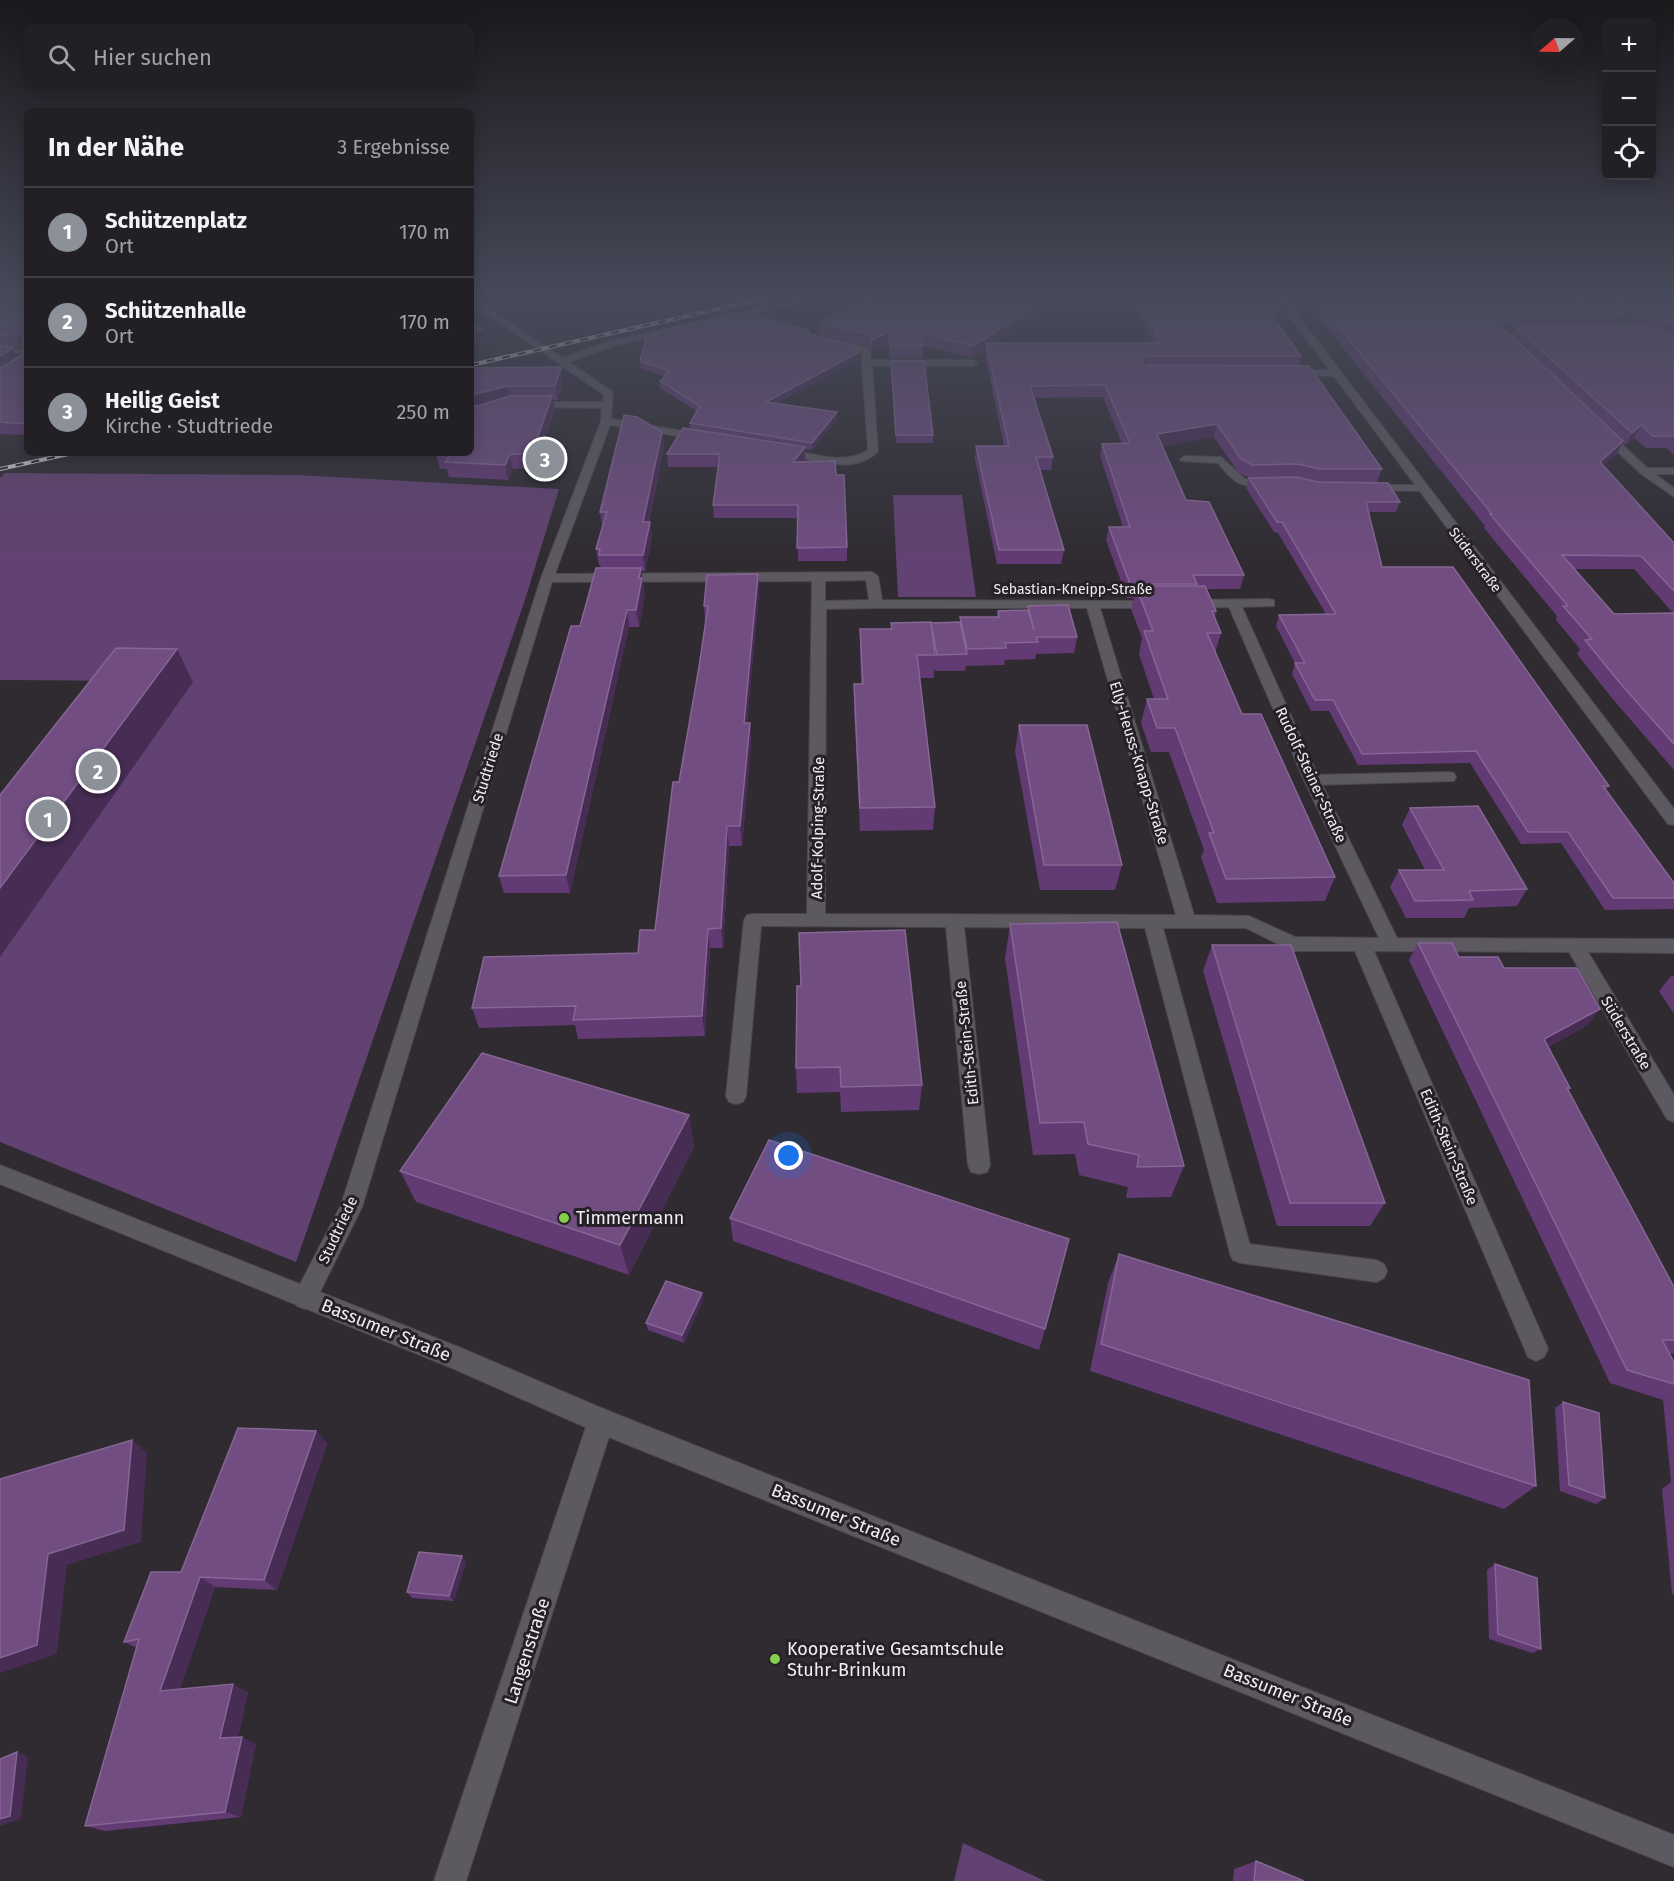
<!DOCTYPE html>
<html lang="de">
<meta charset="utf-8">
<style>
body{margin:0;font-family:"Fira Sans",sans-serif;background:#2b282d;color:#f1f3f6}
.controls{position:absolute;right:18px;top:18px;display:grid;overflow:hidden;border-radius:9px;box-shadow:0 3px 15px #0003}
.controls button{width:54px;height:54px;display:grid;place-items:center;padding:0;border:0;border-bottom:2px solid #403e42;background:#232025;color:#f1f3f6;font:30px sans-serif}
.compass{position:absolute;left:1530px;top:18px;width:54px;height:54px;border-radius:50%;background:#232025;box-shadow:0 3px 15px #0003;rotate:250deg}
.you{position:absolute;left:789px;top:1156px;width:21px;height:21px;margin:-15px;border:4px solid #fff;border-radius:50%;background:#1a73e8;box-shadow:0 0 0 9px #1a73e833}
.badge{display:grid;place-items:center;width:39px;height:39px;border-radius:50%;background:#8c9099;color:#fff;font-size:20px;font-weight:700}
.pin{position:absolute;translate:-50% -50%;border:3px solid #fff;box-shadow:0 2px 6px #0006}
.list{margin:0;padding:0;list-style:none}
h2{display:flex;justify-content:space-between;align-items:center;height:78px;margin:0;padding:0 24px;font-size:26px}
h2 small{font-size:20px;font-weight:400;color:#a3a3a7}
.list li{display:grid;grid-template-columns:39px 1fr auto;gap:18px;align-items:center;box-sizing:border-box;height:90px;padding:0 24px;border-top:2px solid #403e42}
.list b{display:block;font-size:22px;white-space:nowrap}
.list p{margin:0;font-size:20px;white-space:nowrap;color:#a3a3a7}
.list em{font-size:20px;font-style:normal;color:#a3a3a7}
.icon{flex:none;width:33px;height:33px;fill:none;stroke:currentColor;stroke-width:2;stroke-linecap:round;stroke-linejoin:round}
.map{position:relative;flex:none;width:1674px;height:1881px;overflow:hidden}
.search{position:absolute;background:#232025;box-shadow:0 3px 15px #0003;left:24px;top:24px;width:450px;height:66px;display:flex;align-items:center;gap:15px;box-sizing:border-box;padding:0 21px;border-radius:9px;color:#a3a3a7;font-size:22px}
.panel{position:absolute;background:#232025;box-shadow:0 3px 15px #0003;left:24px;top:108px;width:450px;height:348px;border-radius:9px}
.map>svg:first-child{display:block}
.green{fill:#624272}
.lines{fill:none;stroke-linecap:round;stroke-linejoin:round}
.lane-casing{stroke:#4b484d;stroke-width:2}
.street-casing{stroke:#4b484d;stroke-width:2}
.secondary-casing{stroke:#4b484d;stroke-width:2}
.lane{fill:#5d5960;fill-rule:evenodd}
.street{fill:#5d5960;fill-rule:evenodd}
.secondary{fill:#5d5960;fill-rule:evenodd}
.rail-casing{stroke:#d4d2d6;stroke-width:4}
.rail{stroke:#252127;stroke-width:2;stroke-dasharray:8;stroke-linecap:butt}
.wall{fill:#623a74;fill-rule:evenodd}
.shaded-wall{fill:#472c54}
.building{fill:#714d82;stroke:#856694;stroke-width:1.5}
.poi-dot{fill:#85cf4c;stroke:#252127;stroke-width:2}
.labels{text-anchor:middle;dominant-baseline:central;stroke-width:6;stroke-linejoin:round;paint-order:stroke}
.far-street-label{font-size:14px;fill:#f0eef2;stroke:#252127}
.street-label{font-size:15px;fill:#f0eef2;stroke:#252127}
.near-poi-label{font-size:18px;fill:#f0eef2;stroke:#252127;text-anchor:start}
.near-street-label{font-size:18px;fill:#f0eef2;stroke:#252127}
</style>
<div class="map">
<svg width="1674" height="1881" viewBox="0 0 1674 1881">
<rect width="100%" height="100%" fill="#2f2b31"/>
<g class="green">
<polygon points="5,473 295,475 559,489 525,600 296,1262 0,1142 0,957 151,681 0,680 0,478"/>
<polygon points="893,495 962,495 976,597 898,597"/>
<polygon points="963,1843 1045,1881 954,1881"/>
</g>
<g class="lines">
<defs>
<g id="lane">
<polygon points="1290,370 1336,370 1341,373 1336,376 1287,375 1287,371"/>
<path d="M1185,456L1221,457L1245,479L1270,480L1276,483C1270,487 1265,487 1258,487C1238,487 1230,478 1218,463L1181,461L1180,459Z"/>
<polygon points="1366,485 1422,485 1428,488 1422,491 1362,490 1360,488"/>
<polygon points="1448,772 1454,773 1456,777 1454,781 1312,785 1304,780 1312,775"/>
<polygon points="1241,1243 1376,1260 1384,1264 1387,1271 1384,1278 1376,1282 1241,1263 1233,1260 1230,1253 1233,1246"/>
</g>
<g id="street">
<path d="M471,297L563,358L608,342L678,326L683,329L614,346L569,362L613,392L611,419L702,434L707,437L702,440L610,425L555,574L872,572L878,576L882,600L1161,601L1163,604L1156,608H1100L1194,915L1249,916L1295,937L1379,938L1304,780L1229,607L1190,608L1183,604L1190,600L1269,599L1274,600V606L1242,607L1320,780L1397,938L1674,939V953L1588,952L1674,1095V1122L1667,1119L1569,952L1374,951L1548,1349L1544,1357L1536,1361L1528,1357L1355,951H1292L1246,928H1163L1252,1253L1249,1260L1241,1263L1233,1260L1230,1253L1145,928L964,927L990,1165L987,1172L979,1174L971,1172L968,1165L946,927L761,926L746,1096L743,1102L736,1104L729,1102L726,1096L744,920L747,915L753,914H807L812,581L552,582L362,1207L313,1306L305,1309L297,1306L293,1298L341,1205L541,578L601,421L602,408L525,407L524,405L529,402H603L604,395L471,303ZM866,580L869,600L825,601V581ZM876,608H1087L1176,915L825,914L826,609Z"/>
<polygon points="807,297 824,297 731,319 727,316"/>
<polygon points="1275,297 1284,297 1674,809 1674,825 1668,824"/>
<polygon points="1548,297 1560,297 1674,341 1674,347"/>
<path d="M835,339L869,348L871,360H973L978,363L973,366H872L878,451C855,477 808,459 779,452L778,450L783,447C809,453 843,466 868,450L861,352L832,344V340Z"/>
<polygon points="0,347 26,351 27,354 0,353"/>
<polygon points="1599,430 1607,430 1647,468 1674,468 1674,474 1655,474 1674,488 1674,497 1640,473 1599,434"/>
<polygon points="601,1408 610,1412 614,1421 466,1881 434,1881 588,1421 592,1412"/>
</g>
<polygon id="secondary" points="0,1165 461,1348 606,1410 1674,1835 1674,1867 601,1434 452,1368 0,1184"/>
</defs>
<use href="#lane" class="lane-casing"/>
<use href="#street" class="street-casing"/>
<use href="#secondary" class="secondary-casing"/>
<use href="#lane" class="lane"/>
<use href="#street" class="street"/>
<use href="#secondary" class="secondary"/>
<defs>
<g id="rail">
<polyline points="471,365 771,297"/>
<polyline points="0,469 73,453"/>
</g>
</defs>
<use href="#rail" class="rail-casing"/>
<use href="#rail" class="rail"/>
</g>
<g class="wall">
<path d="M0,297H27V435L0,434ZM5,346L20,348L23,347L22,355L18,358Z"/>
<polygon points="475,297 632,297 581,309 576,306 545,314 521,298 484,303"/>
<polygon points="873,297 995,343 1153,343 1130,297 1284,297 1285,314 1276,320 1301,356 1299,366 1382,469 1377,482 1400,502 1396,512 1369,512 1382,567 1609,786 1606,790 1674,883 1674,909 1605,910 1561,843 1521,844 1470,763 1358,765 1329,711 1311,711 1292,674 1295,663 1276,626 1279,615 1326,614 1278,533 1274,532 1246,488 1249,478 1293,477 1249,478 1238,472 1214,437 1162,446 1186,500 1244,575 1240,589 1206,589 1216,611 1215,618 1221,633 1215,653 1242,714 1335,877 1325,901 1217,903 1201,857 1204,850 1169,752 1151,752 1141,723 1147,699 1154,699 1139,654 1142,638 1131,609 1134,598 1127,598 1106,540 1109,527 1123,527 1100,456 1102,444 1122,444 1103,397 1034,398 1053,457 1051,470 1040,470 1064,550 1061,564 997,564 975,459 976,446 1004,446 985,355 986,349 972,358 923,345 923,358 890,358 889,343 872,352 869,346 819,335 819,323"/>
<path d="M1287,297H1665L1674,300V455L1667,448H1646L1634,438L1626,445L1623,442L1617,454L1603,466L1674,543V770L1611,697L1577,654L1580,649L1556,620L1557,616L1484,528L1485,526L1304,299L1294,307ZM1620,318L1640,326H1617ZM1501,327H1515L1511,336ZM1575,569H1634L1673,613L1614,614Z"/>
<polygon points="758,316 809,334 859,359 777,403 837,419 812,450 805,449 805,460 804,461 836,475 847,547 847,561 798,561 798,518 714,518 713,505 719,467 668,467 667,454 690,429 690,423 697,411 660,388 660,381 664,376 641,368 640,361"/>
<polygon points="891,361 933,435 933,443 896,443"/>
<polygon points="471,368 563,380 558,400 553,400 555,410 534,468 513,469 508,480 449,477 447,469 440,469 436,454 471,453"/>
<polygon points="662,432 664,447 649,522 650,522 652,537 645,571 641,571 645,595 639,627 629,627 570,893 504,893 499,876 580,626 601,568 600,565 599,565 596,549 602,526 600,512"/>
<polygon points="758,574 759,593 747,723 750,723 751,743 742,846 729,846 723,948 710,948 705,1036 578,1039 575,1025 479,1028 472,1008 638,953 655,930 699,667 705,623 704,606"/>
<polygon points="1028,606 1077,637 1074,653 1036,654 1035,659 1005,660 1004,665 966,666 965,671 935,671 934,667 934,678 920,678 935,807 933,830 860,831 854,707 854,684 861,684 860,651 860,629 891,629 891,623 960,622 960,617 997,617 998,611 1028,610"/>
<polygon points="1019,725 1122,865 1115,890 1040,890 1015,751"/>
<polygon points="1410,808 1527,889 1517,906 1469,908 1464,918 1406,918 1390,887 1399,870 1425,870 1402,825"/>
<polygon points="1010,924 1184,1166 1171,1197 1126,1198 1128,1187 1079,1175 1075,1154 1033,1155 1005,958"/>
<polygon points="1418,943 1459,957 1504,968 1588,1025 1548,1047 1570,1088 1568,1090 1674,1287 1674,1354 1670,1354 1674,1384 1674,1595 1672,1594 1662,1489 1671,1482 1663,1400 1610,1383 1409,960"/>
<polygon points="1212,945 1385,1203 1370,1226 1277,1226 1203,971"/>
<polygon points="1671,976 1674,976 1674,1014 1659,991"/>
<polygon points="797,986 922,1085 919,1110 841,1112 840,1092 797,1093 796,1068"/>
<polygon points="689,1115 694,1147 629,1275 416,1202 400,1171"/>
<polygon points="730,1218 1045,1329 1039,1350 733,1241"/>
<polygon points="1119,1254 1536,1486 1504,1509 1090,1371 1108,1283"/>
<polygon points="702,1293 703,1300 684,1343 648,1330 646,1323"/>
<polygon points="1563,1402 1605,1498 1596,1504 1560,1491 1555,1408"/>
<polygon points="316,1431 327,1444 277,1590 215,1587 180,1689 248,1692 238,1737 256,1744 241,1817 105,1831 85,1826 137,1648 124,1642 181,1572"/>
<polygon points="462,1556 466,1562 454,1601 412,1598 407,1592"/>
<polygon points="1495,1564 1541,1649 1532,1653 1489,1639 1487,1570"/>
<polygon points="1256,1861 1304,1881 1233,1881 1234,1869"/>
</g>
<g class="shaded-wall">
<polygon points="483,297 521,297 521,298 484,303"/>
<polygon points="555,297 574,297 576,306 545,314 542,300"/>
<polygon points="579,297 632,297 581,309"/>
<polygon points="1052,297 1069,297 987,348 986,343 986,349 972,358 973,346"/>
<polygon points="1297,297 1304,297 1304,299 1294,307"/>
<polygon points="1288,302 1285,314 1269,326 1271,314"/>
<polygon points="482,329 485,343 471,346 471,331"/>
<polygon points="889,331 889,343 872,352 872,340"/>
<polygon points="23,333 27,345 20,348 15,336"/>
<polygon points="13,348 18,359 0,371 0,356"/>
<polygon points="859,352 859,359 767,409 766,402"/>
<polygon points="1147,356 1145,368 1140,370 1142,358"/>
<polygon points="561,367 563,380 558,400 555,386"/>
<polygon points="508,386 510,400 471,410 471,395"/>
<polygon points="552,396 555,410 534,468 532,454"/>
<polygon points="837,412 837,419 812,450 812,443"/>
<polygon points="1217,424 1214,437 1155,447 1157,434"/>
<polygon points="1641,425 1634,438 1626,445 1632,433"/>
<polygon points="662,432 664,447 645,537 643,522"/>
<polygon points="1623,441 1617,454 1593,475 1600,462"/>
<polygon points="805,447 805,460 793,474 793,462"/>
<polygon points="510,454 513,469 508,480 505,465"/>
<polygon points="650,522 652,537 645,571 643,555"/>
<polygon points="641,568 645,595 639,627 636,610 639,578"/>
<polygon points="758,574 759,593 745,743 744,723"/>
<polygon points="627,610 629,627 570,893 566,875"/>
<polygon points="177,649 193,682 0,957 0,888"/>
<polygon points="750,723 751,743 742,846 740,826"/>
<polygon points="727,826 729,846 723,948 721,928"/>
<polygon points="708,929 710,948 705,1036 702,1016"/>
<polygon points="1600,1009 1588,1025 1532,1055 1544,1039"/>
<polygon points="689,1115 694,1147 629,1275 620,1245"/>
<polygon points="702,1293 703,1300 684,1343 682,1335"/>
<polygon points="316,1431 327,1444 277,1590 264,1580"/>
<polygon points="132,1440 147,1453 141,1542 67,1565 57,1654 0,1673 0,1658 48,1554"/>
<polygon points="462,1556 466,1562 454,1601 449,1596"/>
<polygon points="200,1577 215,1587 177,1699 160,1691"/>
<polygon points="233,1684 248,1692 236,1745 220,1738"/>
<polygon points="242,1737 256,1744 241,1817 225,1812"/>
<polygon points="17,1752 28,1756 21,1819 0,1826 0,1819"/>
</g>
<g class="building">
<polygon points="0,297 27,297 27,424 0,422 0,368 22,355 23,333 15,336 0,335"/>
<polygon points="538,297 555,297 542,300"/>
<polygon points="873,297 1052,297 973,346 922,333 923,346 890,346 889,331 872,340 870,334 819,323"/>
<polygon points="1138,297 1284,297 1288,302 1271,314 1301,356 1147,356 1142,358 1142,363 1144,365 1309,366 1382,469 1320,469 1297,464 1252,465 1241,459 1217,424 1157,434 1186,500 1209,502 1244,575 1193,575 1197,584 1130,584 1109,527 1130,527 1102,444 1130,443 1105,385 1030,386 1053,457 1036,457 1064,550 999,550 976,446 1009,446 986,343 1161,343"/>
<polygon points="1314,297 1470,297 1623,441 1600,462 1674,543 1674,591 1641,556 1562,555 1614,614 1674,613 1674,744 1620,683 1585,640 1592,639 1563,606 1568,606 1490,514 1492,514"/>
<polygon points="1485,297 1576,297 1622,315 1504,315"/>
<polygon points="1601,297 1665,297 1674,300 1674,325"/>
<polygon points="755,309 758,316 808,330 809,334 859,347 859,352 766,402 837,412 812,443 690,423 700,406 660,381 670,371 640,361 646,338 664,330"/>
<polygon points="471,322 482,329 471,331"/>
<polygon points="1515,326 1647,326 1674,335 1674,436 1653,436 1641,425 1632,433"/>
<polygon points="0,345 13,348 0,356"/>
<polygon points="891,361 924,361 933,435 896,435"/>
<polygon points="561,367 555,386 508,386 471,395 471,368"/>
<polygon points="509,396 552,396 532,454 510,454 505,465 445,462 451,454 436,454 437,453 471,453 471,406 478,406"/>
<polygon points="624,415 637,417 662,432 643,522 650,522 643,555 599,555 600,549 596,549 607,512 600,512"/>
<polygon points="683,428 805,447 793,462 835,461 836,475 844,475 847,547 797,548 798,505 713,505 720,454 667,454"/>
<polygon points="1296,477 1319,482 1388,483 1400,502 1366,502 1382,567 1453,567 1609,786 1603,786 1674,883 1674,898 1613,898 1568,832 1528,832 1476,751 1362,754 1333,700 1315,700 1295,663 1305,663 1279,615 1336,614 1282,522 1277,522 1249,478"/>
<polygon points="596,568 641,568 639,578 642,578 636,610 627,610 566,875 499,876 571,626 580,626"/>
<polygon points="758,574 744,723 750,723 740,826 727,826 721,928 708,929 702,1016 573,1020 576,1006 472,1008 484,957 638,953 640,930 655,930 673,782 679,782 699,667 708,606 704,606 707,575"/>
<polygon points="1136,586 1205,586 1216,611 1212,611 1221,633 1207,633 1242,714 1261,714 1335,877 1226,879 1209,833 1214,833 1175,728 1157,728 1147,699 1168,699 1144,631 1153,631"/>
<polygon points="1068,605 1077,637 1036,637 1038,642 1005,643 1006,648 967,649 960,617 999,617 998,611 1028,610 1034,630 1028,606"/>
<polygon points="931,622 935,655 917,655 935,807 860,808 854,684 863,684 860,629 892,629 891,623"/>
<polygon points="960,622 967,654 937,655 931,623"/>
<polygon points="116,648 177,649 0,888 0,795"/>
<polygon points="1019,725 1087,725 1122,865 1044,865"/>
<polygon points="1478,806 1527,889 1469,891 1473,900 1415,901 1399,870 1444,870 1410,808"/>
<polygon points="1117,922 1184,1166 1137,1167 1139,1155 1088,1144 1084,1122 1040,1123 1010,924"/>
<polygon points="905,930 922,1085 841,1087 840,1067 796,1068 797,986 801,986 799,933"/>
<polygon points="1418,943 1452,943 1459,957 1498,957 1504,968 1577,968 1600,1009 1544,1039 1570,1088 1567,1088 1674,1287 1674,1340 1662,1340 1674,1362 1674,1384 1627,1370"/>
<polygon points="1212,945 1291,945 1385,1203 1290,1203"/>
<polygon points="482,1053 689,1115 620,1245 400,1171"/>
<polygon points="769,1140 1069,1239 1045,1329 730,1218"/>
<polygon points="1119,1254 1529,1380 1536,1486 1101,1344"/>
<polygon points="666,1281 702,1293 682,1335 646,1323"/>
<polygon points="1563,1402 1599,1413 1605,1498 1569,1485"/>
<polygon points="238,1428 316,1431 264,1580 200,1577 160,1691 233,1684 220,1738 242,1737 225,1812 85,1826 139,1639 124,1642 151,1572 181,1572"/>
<polygon points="132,1440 124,1530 48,1554 37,1645 0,1658 0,1479"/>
<polygon points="419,1552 462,1556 449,1596 407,1592"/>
<polygon points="1495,1564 1537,1578 1541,1649 1498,1634"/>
<polygon points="17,1752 10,1816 0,1819 0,1759"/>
<polygon points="1256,1861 1304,1881 1254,1881"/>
</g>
<linearGradient id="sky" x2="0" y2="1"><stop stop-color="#1a181b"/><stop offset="0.53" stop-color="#474a5a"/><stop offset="1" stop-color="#474a5a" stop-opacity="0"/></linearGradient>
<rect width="1674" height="561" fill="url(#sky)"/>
<g class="poi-dot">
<circle cx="564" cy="1218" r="6"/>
<circle cx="775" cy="1659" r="6"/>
</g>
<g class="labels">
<g class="far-street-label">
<text transform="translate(1475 560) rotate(53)">Süderstraße</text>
<text x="1073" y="589">Sebastian-Kneipp-Straße</text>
</g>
<g class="street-label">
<text transform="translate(1139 763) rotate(73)">Elly-Heuss-Knapp-Straße</text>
<text transform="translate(488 768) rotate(-73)">Studtriede</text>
<text transform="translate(1311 775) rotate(65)">Rudolf-Steiner-Straße</text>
<text transform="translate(818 828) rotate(-89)">Adolf-Kolping-Straße</text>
<text transform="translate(1626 1033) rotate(59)">Süderstraße</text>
<text transform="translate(967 1043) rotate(-96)">Edith-Stein-Straße</text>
<text transform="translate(1449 1147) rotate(67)">Edith-Stein-Straße</text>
<text transform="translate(338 1230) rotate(-65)">Studtriede</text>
</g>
<g class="near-poi-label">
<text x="576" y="1218">Timmermann</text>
<text x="787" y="1649">Kooperative Gesamtschule<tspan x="787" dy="21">Stuhr-Brinkum</tspan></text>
</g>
<g class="near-street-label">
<text transform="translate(386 1330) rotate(22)">Bassumer Straße</text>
<text transform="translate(836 1515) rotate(22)">Bassumer Straße</text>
<text transform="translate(527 1651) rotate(-72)">Langenstraße</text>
<text transform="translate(1288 1695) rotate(22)">Bassumer Straße</text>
</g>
</g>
</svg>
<div class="controls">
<button>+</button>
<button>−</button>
<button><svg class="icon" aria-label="locate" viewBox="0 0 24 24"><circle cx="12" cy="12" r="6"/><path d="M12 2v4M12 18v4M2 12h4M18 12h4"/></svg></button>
</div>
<svg class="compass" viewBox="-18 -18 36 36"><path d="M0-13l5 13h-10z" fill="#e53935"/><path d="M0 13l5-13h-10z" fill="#a3a3a7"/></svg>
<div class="you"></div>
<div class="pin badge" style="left:48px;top:819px">1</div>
<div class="pin badge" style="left:98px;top:771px">2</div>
<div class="pin badge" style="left:545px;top:459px">3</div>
<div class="search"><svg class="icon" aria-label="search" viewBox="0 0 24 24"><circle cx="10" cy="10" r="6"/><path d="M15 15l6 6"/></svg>Hier suchen</div>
<section class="panel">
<h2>In der Nähe<small>3 Ergebnisse</small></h2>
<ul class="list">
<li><span class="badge">1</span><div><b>Schützenplatz</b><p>Ort</p></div><em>170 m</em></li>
<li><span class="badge">2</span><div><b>Schützenhalle</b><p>Ort</p></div><em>170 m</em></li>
<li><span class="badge">3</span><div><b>Heilig Geist</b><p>Kirche · Studtriede</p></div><em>250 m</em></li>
</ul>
</section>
</div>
